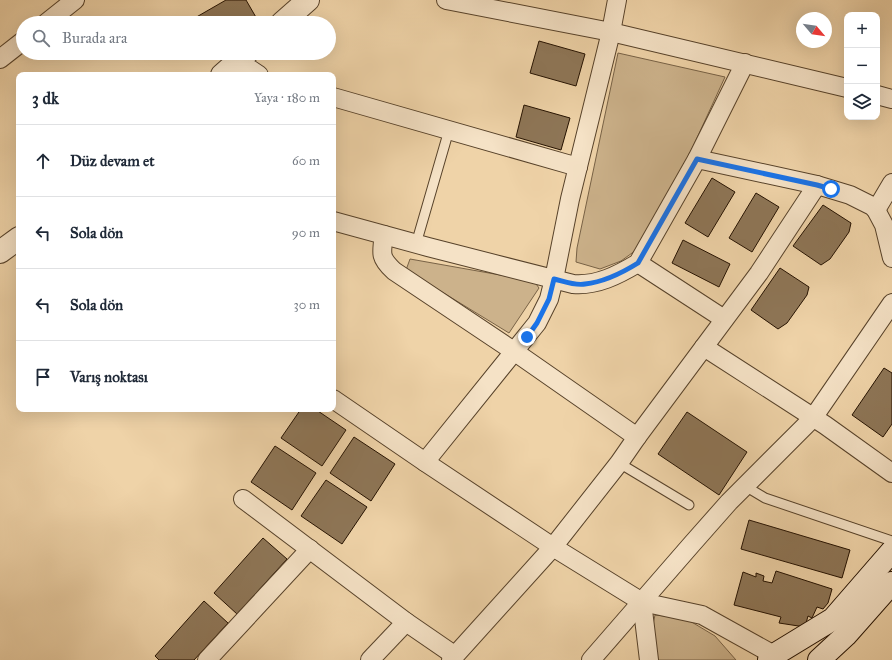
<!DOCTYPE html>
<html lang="tr">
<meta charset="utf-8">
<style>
body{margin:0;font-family:"IM FELL Great Primer",serif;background:#f2f2f3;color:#1f2937}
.controls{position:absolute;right:12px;top:12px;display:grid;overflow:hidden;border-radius:8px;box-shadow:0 4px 16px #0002}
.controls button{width:36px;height:36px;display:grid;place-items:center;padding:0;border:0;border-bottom:1px solid #e0e1e3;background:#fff;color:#1f2937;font:20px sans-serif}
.compass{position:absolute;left:796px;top:12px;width:36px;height:36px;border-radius:50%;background:#fff;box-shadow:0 4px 16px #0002;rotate:119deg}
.stop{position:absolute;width:12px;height:12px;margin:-9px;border:3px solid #1a73e8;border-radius:50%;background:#fff}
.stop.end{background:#1a73e8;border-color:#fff;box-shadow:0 1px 4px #0008}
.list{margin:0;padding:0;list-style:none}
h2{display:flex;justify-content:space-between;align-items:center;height:52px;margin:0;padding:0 16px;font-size:17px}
h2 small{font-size:13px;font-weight:400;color:#747a83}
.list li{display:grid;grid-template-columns:26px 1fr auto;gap:12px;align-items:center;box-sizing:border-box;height:72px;padding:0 16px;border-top:1px solid #e0e1e3}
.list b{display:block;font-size:15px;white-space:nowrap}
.list em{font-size:13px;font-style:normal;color:#747a83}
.icon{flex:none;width:22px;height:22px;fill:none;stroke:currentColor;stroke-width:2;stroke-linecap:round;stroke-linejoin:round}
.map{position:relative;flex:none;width:892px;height:660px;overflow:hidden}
.search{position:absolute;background:#fff;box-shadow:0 4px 16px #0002;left:16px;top:16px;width:320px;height:44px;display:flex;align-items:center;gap:10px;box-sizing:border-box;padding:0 14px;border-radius:22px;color:#747a83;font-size:15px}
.panel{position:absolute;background:#fff;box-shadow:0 4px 16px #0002;left:16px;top:72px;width:320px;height:340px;border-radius:8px}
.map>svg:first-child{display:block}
.green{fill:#ccb28b;stroke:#786246}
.building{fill:#8e7657;stroke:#241100}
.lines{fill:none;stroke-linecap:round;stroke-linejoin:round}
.service-casing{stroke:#57422a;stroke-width:11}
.minor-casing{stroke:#57422a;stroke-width:20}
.tertiary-casing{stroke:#57422a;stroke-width:24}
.secondary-casing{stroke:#241100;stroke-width:24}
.service{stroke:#f5e2c6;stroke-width:9}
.minor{stroke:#f5e2c6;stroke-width:18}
.tertiary{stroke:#f5e2c6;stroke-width:22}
.secondary{stroke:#f5e2c6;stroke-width:22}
.route{stroke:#1a73e8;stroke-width:5}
</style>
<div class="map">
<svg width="892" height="660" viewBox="0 0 892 660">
<rect width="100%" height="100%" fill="#efd3a8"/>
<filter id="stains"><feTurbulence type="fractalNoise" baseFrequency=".005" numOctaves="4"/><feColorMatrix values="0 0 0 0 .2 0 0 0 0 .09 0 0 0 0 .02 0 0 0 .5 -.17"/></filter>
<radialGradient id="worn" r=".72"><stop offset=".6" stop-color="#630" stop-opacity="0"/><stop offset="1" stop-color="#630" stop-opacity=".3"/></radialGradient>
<g class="green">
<polygon points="618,53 725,77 650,240 621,261 600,269 576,262 577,248"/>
<polygon points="410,259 534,281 539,288 509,333 406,270"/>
<polygon points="655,615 685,618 715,636 736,660 656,660 653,624"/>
</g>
<g class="building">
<polygon points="226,0 246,0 257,19 249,23 196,23 193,19"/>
<polygon points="539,41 585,54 576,86 530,73"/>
<polygon points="524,105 570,118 561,150 516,137"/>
<polygon points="712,178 735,192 708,237 685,223"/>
<polygon points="756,193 779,207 752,252 729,238"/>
<polygon points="823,205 851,223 849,232 830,259 821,265 793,246"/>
<polygon points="683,240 730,264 719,287 672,263"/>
<polygon points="780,268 809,287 807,295 787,323 778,329 751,310"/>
<polygon points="884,368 892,373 892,424 883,437 852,415"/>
<polygon points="301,409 315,409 346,430 322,466 281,438"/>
<polygon points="687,412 747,452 719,495 658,454"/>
<polygon points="354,437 395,464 371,501 330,473"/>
<polygon points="275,446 316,473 292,510 251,482"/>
<polygon points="326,480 367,507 342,544 301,516"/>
<polygon points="749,520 850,550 842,578 741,549"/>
<polygon points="263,538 287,559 237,614 214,593"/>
<polygon points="776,571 832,589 828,603 823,609 817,607 812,618 808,616 805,627 779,623 781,617 734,605 743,572 756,577 756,573 764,576 763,581 772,583"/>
<polygon points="204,601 228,623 194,660 159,660 155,656"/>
</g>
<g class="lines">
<defs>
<g id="service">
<polyline points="416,244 449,130"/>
<polyline points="619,463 689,505"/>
<polyline points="745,486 765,498 892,541"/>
</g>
<g id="minor">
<polyline points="446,0 611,32 847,88"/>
<polyline points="46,23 75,0"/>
<polyline points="0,59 23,41"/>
<polyline points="238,61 259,75"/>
<polyline points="877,95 892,99"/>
<polyline points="333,97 578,167"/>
<polyline points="697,159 817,185 850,195 872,206 876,210 884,225 892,258"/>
<polyline points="876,210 892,183"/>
<path d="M333,221L428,247L573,284C597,286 618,275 638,263L697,159L745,63"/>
<path d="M384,235C381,254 380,258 394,271L515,352L637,437"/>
<polyline points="638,263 724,319"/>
<polyline points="704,347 825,425 892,473"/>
<polyline points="333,399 425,462 553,547 642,602 702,615 774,655 775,660"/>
<polyline points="425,462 537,323 549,299 554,279 570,199 611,32 617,0"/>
<polyline points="243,499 406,622 454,655"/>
<polyline points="642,602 649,660"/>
<polyline points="207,660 310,549"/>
<polyline points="370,660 406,622"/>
<polyline points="451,660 553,547 619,463 637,437 759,273 817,185"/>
<polyline points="591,660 691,545 729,502 813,418 892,303"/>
</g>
<g id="tertiary">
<polyline points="282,23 308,0"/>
<polyline points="222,75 247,53"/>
<polyline points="0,252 19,238"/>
</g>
<g id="secondary">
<polyline points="769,660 774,655 833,619 892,551"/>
<polyline points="819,660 846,635 892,583"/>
</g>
</defs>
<use href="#service" class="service-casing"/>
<use href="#minor" class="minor-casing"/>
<use href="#tertiary" class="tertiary-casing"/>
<use href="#secondary" class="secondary-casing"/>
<use href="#service" class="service"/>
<use href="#minor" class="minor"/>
<use href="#tertiary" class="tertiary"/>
<use href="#secondary" class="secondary"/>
</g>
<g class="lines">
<path class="route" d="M527,337L537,323L549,299L554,279C563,281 575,286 585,284C604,282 622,273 638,263L697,159L817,185L831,189"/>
</g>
<rect width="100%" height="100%" filter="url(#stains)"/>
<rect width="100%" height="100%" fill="url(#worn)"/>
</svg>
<div class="controls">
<button>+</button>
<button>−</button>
<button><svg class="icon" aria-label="layers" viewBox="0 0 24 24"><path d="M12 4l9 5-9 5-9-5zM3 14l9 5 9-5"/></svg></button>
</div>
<svg class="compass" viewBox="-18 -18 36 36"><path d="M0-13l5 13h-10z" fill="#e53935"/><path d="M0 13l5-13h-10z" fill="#747a83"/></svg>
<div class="stop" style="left:831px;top:189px"></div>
<div class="stop end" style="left:527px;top:337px"></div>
<div class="search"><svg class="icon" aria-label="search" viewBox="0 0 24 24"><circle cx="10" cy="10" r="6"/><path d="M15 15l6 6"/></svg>Burada ara</div>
<section class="panel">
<h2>3 dk<small>Yaya · 180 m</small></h2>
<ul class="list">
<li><svg class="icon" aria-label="ahead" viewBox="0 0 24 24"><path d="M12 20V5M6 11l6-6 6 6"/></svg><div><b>Düz devam et</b></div><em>60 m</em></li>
<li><svg class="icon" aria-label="left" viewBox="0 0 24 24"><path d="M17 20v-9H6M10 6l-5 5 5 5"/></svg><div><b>Sola dön</b></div><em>90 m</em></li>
<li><svg class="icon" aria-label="left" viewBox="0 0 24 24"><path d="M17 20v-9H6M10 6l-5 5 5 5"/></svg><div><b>Sola dön</b></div><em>30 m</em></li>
<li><svg class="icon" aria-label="arrive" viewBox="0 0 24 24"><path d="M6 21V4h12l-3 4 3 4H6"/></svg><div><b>Varış noktası</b></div></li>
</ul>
</section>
</div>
